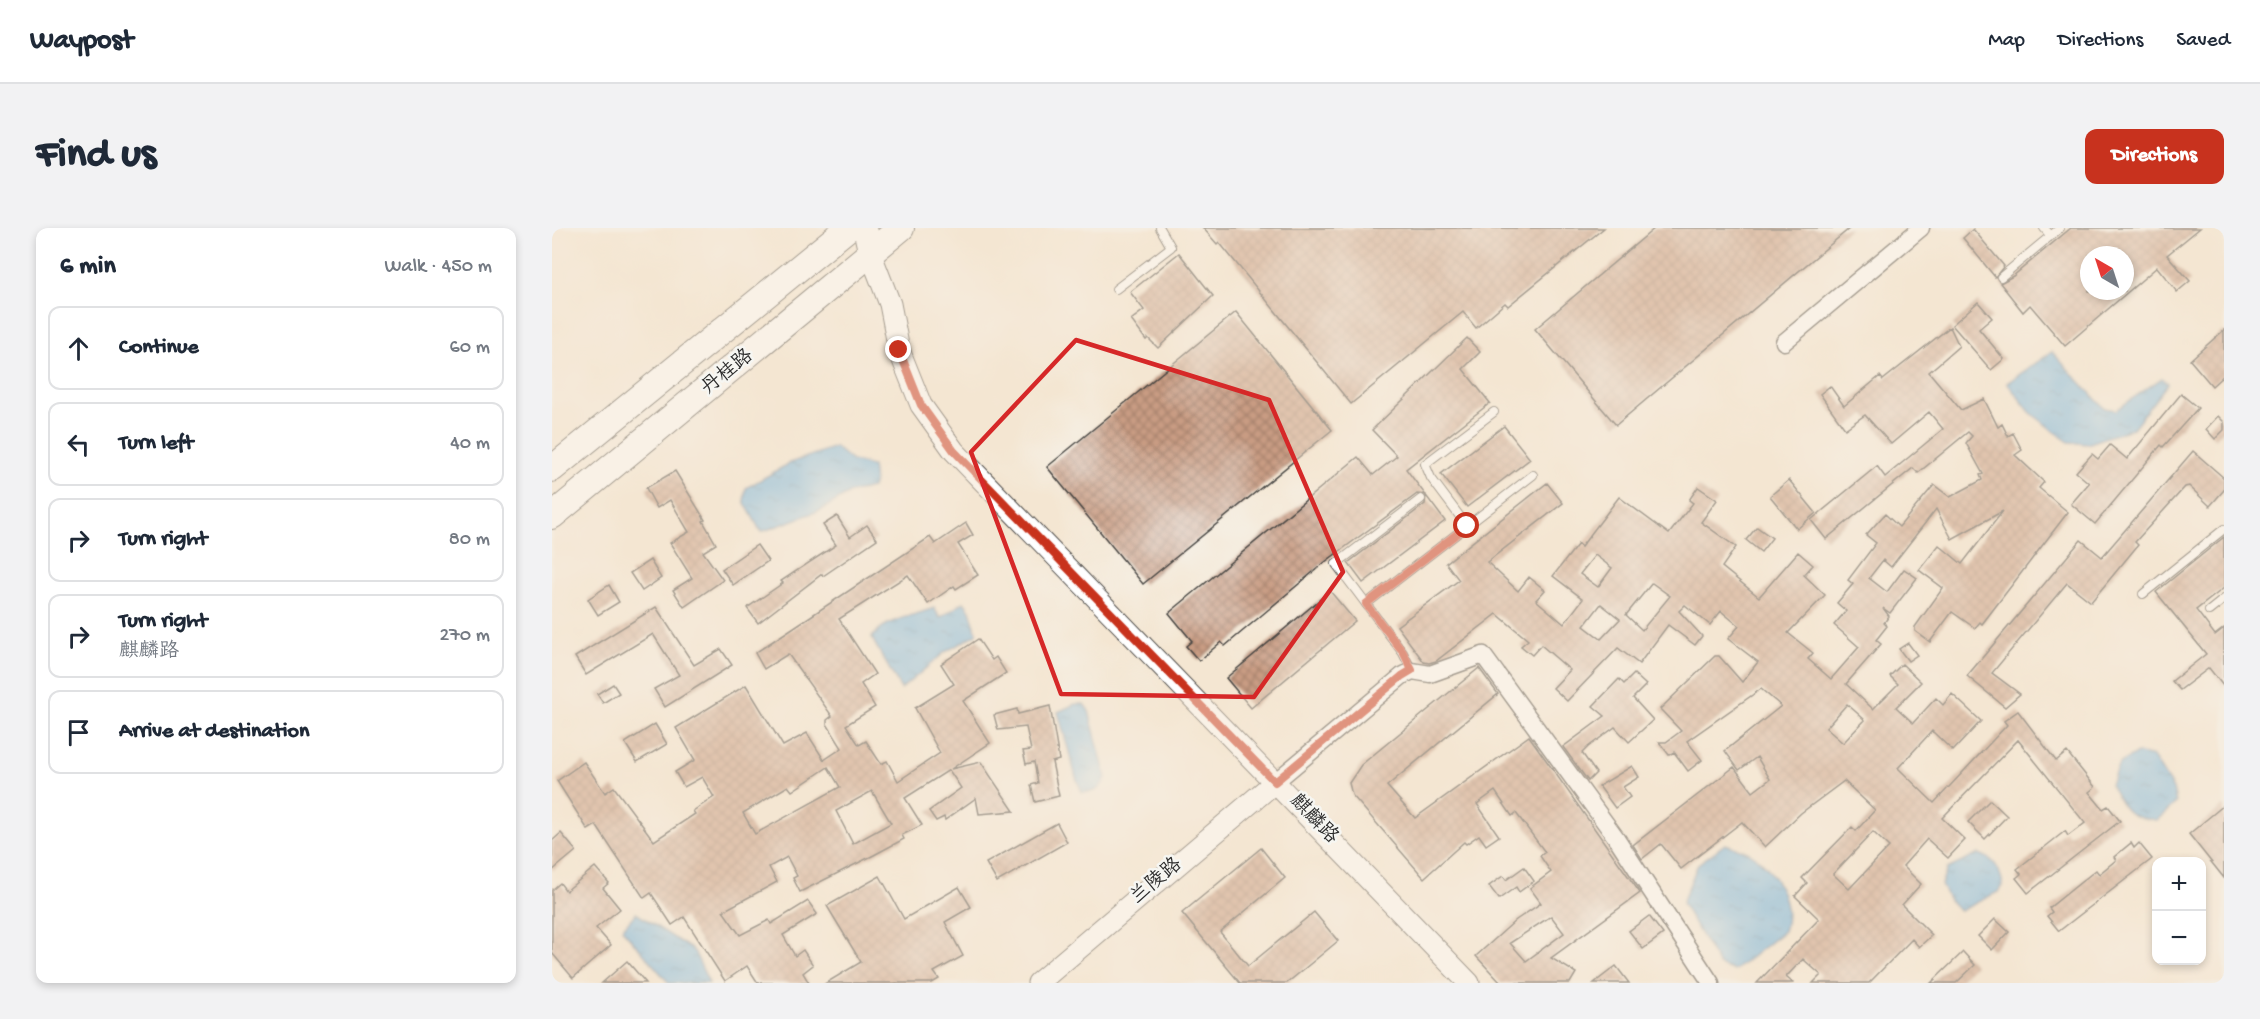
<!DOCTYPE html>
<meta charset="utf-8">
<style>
body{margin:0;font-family:"Gochi Hand","LXGW WenKai TC",sans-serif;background:#f2f2f3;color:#1f2937}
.controls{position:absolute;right:18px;bottom:18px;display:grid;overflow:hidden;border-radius:12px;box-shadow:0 3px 9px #0003}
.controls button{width:54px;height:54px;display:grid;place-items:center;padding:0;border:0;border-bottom:2px solid #e0e1e3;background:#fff;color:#1f2937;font:30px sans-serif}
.compass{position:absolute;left:1528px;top:18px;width:54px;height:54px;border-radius:50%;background:#fff;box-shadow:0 3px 9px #0003;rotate:321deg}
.stop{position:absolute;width:18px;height:18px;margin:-14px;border:4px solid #c8321e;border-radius:50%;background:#fff}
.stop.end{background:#c8321e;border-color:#fff;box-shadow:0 2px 6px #0008}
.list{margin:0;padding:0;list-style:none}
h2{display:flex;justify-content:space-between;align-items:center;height:78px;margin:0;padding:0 24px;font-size:26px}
h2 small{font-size:20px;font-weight:400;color:#747a83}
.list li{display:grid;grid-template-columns:39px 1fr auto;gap:18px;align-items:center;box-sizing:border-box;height:84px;margin:0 12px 12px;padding:0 12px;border:2px solid #e0e1e3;border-radius:12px}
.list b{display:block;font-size:22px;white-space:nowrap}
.list p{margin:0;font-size:20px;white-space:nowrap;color:#747a83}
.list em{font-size:20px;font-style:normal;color:#747a83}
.icon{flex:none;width:33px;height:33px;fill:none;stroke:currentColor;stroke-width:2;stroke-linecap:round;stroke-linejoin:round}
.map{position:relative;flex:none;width:1672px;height:755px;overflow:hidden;border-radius:12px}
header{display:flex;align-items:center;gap:36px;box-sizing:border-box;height:84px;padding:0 30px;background:#fff;border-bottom:2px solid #e0e1e3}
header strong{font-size:28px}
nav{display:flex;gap:33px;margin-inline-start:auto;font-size:21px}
.intro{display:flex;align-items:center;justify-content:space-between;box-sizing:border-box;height:144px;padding:0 36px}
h1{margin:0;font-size:42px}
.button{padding:15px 27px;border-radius:12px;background:#c8321e;color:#fff;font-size:21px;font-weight:700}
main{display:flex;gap:36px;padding:0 36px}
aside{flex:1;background:#fff;border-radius:12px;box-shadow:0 3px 9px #0003}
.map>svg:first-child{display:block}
.water{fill:url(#water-ripples);stroke:#4b6e86;stroke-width:1.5}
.building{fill:url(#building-cross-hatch);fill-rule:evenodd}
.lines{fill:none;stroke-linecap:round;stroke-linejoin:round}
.service-casing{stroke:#494744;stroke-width:10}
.minor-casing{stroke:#494744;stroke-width:19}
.tertiary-casing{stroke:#494744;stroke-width:23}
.secondary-casing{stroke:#494744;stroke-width:26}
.primary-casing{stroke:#494744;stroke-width:28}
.service{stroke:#fff;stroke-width:8}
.minor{stroke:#fff;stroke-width:16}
.tertiary{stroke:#fff;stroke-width:21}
.secondary{stroke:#fff;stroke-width:24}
.primary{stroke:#fff;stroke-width:26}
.route{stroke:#c8321e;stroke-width:8}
.marked{fill:none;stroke:#d62828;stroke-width:4.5;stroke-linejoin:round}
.labels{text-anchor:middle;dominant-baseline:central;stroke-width:5;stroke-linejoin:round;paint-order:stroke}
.street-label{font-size:20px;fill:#2b2b2b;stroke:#f6f6f2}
</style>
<header>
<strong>Waypost</strong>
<nav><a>Map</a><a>Directions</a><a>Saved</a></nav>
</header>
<div class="intro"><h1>Find us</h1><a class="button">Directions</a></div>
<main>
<aside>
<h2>6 min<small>Walk · 450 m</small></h2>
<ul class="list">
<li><svg class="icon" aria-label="ahead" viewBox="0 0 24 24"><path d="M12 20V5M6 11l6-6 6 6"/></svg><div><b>Continue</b></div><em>60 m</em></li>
<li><svg class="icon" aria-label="left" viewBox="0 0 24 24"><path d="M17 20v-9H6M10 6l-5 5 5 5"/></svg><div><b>Turn left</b></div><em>40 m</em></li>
<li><svg class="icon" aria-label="right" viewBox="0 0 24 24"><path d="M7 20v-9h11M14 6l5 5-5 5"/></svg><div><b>Turn right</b></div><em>80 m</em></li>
<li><svg class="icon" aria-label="right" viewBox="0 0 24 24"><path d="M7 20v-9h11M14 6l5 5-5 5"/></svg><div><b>Turn right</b><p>麒麟路</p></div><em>270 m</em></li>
<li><svg class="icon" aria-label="arrive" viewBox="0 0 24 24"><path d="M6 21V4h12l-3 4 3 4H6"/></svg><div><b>Arrive at destination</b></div></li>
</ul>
</aside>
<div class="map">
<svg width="1672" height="755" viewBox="0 0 1672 755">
<defs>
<pattern id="water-ripples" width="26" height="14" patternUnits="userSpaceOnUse" patternTransform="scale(1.5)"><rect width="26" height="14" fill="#6bb1e1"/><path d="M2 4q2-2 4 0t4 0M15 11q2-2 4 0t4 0" fill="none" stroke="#5890b7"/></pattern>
<pattern id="building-cross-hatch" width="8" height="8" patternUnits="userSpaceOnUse" patternTransform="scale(1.5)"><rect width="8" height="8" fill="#c99c83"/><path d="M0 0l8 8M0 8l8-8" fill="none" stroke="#a37f6b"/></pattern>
</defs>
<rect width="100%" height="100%" fill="#f6f6f2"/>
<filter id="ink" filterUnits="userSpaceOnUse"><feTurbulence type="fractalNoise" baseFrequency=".0167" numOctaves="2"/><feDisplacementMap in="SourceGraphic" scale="12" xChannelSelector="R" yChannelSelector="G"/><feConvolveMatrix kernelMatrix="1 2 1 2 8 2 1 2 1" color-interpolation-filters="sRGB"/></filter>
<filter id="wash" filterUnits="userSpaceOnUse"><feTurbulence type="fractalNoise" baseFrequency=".008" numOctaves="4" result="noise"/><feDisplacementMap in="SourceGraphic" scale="24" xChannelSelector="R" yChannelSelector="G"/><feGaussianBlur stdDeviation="1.35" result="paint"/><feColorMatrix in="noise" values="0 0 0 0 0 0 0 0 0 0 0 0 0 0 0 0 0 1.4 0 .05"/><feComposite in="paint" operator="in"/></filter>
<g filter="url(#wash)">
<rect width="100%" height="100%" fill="#f4e6d2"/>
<g class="water">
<polygon points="1500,124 1552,180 1564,182 1610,150 1616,155 1581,200 1535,216 1517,214 1504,205 1478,184 1455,155"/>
<polygon points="283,219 300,233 320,238 322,253 320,260 297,265 269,282 209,304 192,273 194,260 238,235"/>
<path d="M412,374L418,382L425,406L393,424L349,461L323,416L320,409C333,391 362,388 382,380L388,390Z"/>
<path d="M523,476H532L537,483L554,550C548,561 544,565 530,564L524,549L506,484Z"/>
<path d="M1585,525L1601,529L1621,561L1624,575L1605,592C1573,590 1573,582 1558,556L1567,536Z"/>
<path d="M1173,616C1181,619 1191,621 1199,626C1222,640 1242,677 1232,703L1182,743L1167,737L1130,675L1146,636Z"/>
<path d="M1427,626C1443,631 1447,640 1451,656L1446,664L1408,683L1397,672L1389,657L1395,641Z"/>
<polygon points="84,685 142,723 157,755 117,755 70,701"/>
</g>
<g id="blocks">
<g class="building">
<polygon points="651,0 1052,0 956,78 953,75 924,100 911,84 799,176 667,14 665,16"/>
<polygon points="1103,0 1298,0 1064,197 983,101"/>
<path d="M1519,0H1648L1615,27L1638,53L1625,64L1605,39L1513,118L1478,77L1471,84L1448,55L1461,48ZM1537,27H1573V63H1537Z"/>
<polygon points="1421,1 1452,38 1443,49 1411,10"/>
<polygon points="627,25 661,68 606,120 596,110 594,112 579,92 592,82 578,64"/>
<polygon points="1426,74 1440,90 1427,101 1452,131 1439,142 1400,97"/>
<polygon points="684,84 780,202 591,356 495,239"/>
<path d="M1398,99L1407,118L1377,144L1409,182L1432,171L1446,199L1450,196L1456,208L1461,205L1470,222L1463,227L1492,254L1487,260L1516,284L1430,396L1428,394L1423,400L1400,384L1378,414L1363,403V399L1391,360L1367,342L1387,317L1410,336L1451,283L1400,311L1384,281L1339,339L1331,332L1317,350L1335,364L1352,341L1365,350L1338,385L1331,380L1337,388L1332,395L1335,398L1324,412L1329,416L1294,456L1321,481L1346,456L1338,448L1350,436L1369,454L1344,479L1361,495L1384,470L1391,477L1400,466L1429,493L1401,523L1380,503L1346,540L1382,575L1455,497L1452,493L1466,483L1504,533L1515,524L1543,559L1537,564L1551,581L1556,578L1568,593L1476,665L1464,650L1469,646L1465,641L1513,603L1516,608L1533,595L1466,512L1390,590L1413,612L1396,630L1375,611L1351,638L1369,656L1350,677L1380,707L1367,719L1360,711L1317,755H1261L1269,747L1251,731L1234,749L1241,755H1205L1267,691L1243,668L1255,655L1250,650L1300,599L1304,603L1323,582L1292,553L1249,585L1213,619L1190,594L1129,641L1109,616L1090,631L1081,617L1182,539L1201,564L1218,551L1205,529L1187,542L1173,523L1229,478L1209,461L1135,513L1150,532L1136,543L1122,524L1117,527L1107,514H1114L1129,503L1108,481L1163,428H1167L1190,454L1206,434L1176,411L1187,398L1169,383L1158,397L1133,377L1127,383L1150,408L1143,417L1116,397L1087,436L1066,420L1015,473L1001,460L1018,442L989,417L980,427L969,418L976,412L945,386L884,433L877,435L872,434L845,398L907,352L894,335L995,255L1011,275L935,334L966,363L977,349L993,362L984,372L1012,396L1031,371L1001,348L1026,316L1029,319L1067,269L1117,306L1141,275L1137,272L1146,259L1165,272L1149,294L1184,319L1170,339L1207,369L1246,324L1261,337L1252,347L1273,367L1236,405L1261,425L1256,431L1279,451L1307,419L1282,397L1294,383L1285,375L1301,356L1296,352L1324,315L1314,307L1333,286L1347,299L1382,257L1398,269L1430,252L1428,247L1431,246L1414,215L1420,208L1416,204L1366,245L1361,240L1274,311L1259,292L1325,238L1333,249L1391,201L1377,184L1339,216L1313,187L1293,201L1268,166L1278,158L1292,178L1328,148L1331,152ZM1043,327L1060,340L1046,359L1028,346ZM1100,355L1118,368L1090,402L1074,387ZM1049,376L1068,391L1049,411L1032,398ZM1295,476L1313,492L1291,515L1274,500ZM1321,604L1337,619L1297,661L1281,646Z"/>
<polygon points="1672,102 1672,147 1660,158 1638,132"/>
<polygon points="915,110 928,124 911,141 938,175 854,241 893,293 811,355 796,335 873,276 874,267 865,266 773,334 673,418 669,414 647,433 634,418 640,413 617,385 806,229 821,247 845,228 820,202"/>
<polygon points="1629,166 1646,180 1611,219 1609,217 1543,296 1519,276 1537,255 1524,244 1540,226 1546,231 1558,217 1575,231"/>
<polygon points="1666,188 1672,194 1672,202 1663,211 1654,201"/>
<polygon points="952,198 978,231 915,279 889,246"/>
<polygon points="1641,223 1672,250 1672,262 1658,278 1637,258 1633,259 1583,314 1586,317 1539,374 1515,355 1440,445 1468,466 1453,479 1415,448 1529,312 1550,329"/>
<polygon points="123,243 153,292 151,293 164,316 151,324 171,352 132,379 121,362 140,350 118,315 137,304 118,272 105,280 94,260"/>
<polygon points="1237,252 1264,285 1245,301 1218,268"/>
<polygon points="285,288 298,309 315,297 325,311 271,348 270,346 206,395 195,380 231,355 229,353 284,317 271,297"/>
<path d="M414,295L421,307L406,316L426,347L404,361L402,358L376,376L356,347L287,391L323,446L309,456L323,479L294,497L307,517L314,513L329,536L335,533L346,553L388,525L363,480L402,456L389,436L426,411L440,432L444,429L454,445L411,473L438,515L399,541L429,534L462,583L427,586L424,570L393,592L392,589L384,593L377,583L409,560L397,542L353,570L370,597L350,607L352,611L322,627L248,664L241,650L245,648L235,629L217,639L225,654L171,683L188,707L217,692L219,696L256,673L265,686L231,707L243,728L251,722L261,737L251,745L257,755H206L195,738L173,753L132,689L120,697L99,665L92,670L44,597L36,602L5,553L32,534L53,565L62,559L102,613L143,586L141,583L162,569L150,549L132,559L123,544L143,532L124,500L194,457L231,518L255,505L272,532L290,520L275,496V492L280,488L236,426L212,441L203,425L378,309L383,316ZM276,539L288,559L203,606L191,585L236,558L240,563ZM320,563L339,595L301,616L284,583Z"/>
<polygon points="1205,299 1220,310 1209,324 1194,312"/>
<polygon points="1672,309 1672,360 1644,382 1663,407 1672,400 1672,459 1657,440 1628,462 1620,453 1654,426 1604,364"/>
<polygon points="205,317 216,333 181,357 170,341"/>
<polygon points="98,332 109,350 90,363 78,345"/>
<polygon points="57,357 67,374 46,387 36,371"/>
<polygon points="778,363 803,393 699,480 674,450"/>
<polygon points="104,379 142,437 169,421 180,437 113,479 102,461 127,447 101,406 34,447 23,429"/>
<polygon points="1356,415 1365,427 1356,433 1347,421"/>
<path d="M927,440L946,466L835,558L863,590L977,508L1088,665L999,730L1024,745L1018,755H949L924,728L964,692L989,675L978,660L999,644L988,628L993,624L964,585L960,588L943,563L925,576L947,608L934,617L927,607L914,616L912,614L872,650L800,567L797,555L809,537ZM999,688L1012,705L974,733L958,715Z"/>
<polygon points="1082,446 1094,457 1081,470 1101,492 1077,514 1063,499 1036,519 1030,525 1044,545 1036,553 1011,519 1053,488 1041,478 1067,451 1072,456"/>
<polygon points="61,456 67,465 51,475 45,466"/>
<polygon points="498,478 507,532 500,534 507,568 483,574 479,557 486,555 482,534 474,536 471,523 479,522 474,499 446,502 442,487 465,481 466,486"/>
<polygon points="103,496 115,516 85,534 73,515"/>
<polygon points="1080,538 1087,549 1071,559 1078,569 1063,580 1047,558"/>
<polygon points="1438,572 1455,588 1433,611 1416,594"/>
<polygon points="1672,577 1672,650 1637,606"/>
<polygon points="505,595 515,614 445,654 434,635"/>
<polygon points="9,605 24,623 0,643 0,613"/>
<polygon points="1579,615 1582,620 1587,615 1600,631 1507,703 1495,688 1500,684 1497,680 1544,642 1547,646 1564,632 1562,629"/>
<polygon points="709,620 733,650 668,704 696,738 762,684 786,713 735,755 688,755 630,685"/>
<polygon points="43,639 57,655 51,660 68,681 44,700 59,717 21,750 0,725 0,662 8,655 14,663"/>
<polygon points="972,639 982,653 967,664 964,659 947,671 937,658 951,648 954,652"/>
<polygon points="328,648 352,691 407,659 419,679 393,694 411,728 382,744 387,751 380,755 274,755 309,734 275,678"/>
<polygon points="1097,688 1111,706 1091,721 1077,703"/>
<polygon points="1443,691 1457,704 1440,722 1426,708"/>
<polygon points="1411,724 1423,737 1404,755 1379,755"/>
<polygon points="75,733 94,755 50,755"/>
<polygon points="1064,738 1077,755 1042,755"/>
</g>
</g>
</g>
<g filter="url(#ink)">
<use href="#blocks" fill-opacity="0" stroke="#494744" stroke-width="1.5"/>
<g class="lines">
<defs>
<g id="service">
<polyline points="1492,0 1499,8"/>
<polyline points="1449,49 1508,0"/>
<polyline points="564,61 619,19 608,0"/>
<polyline points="915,298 879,250 873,236 942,184"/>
<polyline points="1591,366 1672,301"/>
<polyline points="814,376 981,247"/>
<polyline points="1657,383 1672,371"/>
<polyline points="860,443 851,425 784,336 869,271"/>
</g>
<g id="minor">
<polyline points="1232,114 1369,0"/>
<polyline points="723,554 850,448 860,443 878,446 931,427 1065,611 1159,755"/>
</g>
<g id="tertiary">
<polyline points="319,27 338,76 347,122 369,177 402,223 917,755"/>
<polyline points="486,755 723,554"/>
</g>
<polyline id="secondary" points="313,0 319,27"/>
<g id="primary">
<polyline points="0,241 296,0"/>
<polyline points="0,288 349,0"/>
</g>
</defs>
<use href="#service" class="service-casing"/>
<use href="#minor" class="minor-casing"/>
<use href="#tertiary" class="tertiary-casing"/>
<use href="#secondary" class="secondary-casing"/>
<use href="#primary" class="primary-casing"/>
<use href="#service" class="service"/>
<use href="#minor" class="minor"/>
<use href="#tertiary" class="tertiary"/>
<use href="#secondary" class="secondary"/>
<use href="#primary" class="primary"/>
</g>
</g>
<g class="lines" filter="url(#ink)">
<polyline class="route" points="347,122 369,177 402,223 723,554 850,448 860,442 851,424 814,376 915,298"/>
</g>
<path d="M0 0H1672V755H0ZM524,112L717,172L791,344L702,469L509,466L419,224Z" fill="#f4e6d2" fill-opacity=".55" fill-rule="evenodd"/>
<path class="marked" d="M524,112L717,172L791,344L702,469L509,466L419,224Z"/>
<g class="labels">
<g class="street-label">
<text transform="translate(176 145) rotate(-39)">丹桂路</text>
<text transform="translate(761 592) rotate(46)">麒麟路</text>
<text transform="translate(605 654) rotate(-40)">兰陵路</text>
</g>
</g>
</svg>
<div class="controls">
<button>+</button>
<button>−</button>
</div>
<svg class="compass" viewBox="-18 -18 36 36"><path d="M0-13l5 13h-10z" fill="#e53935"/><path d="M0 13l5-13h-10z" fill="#747a83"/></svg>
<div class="stop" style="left:915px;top:298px"></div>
<div class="stop end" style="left:347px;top:122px"></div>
</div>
</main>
